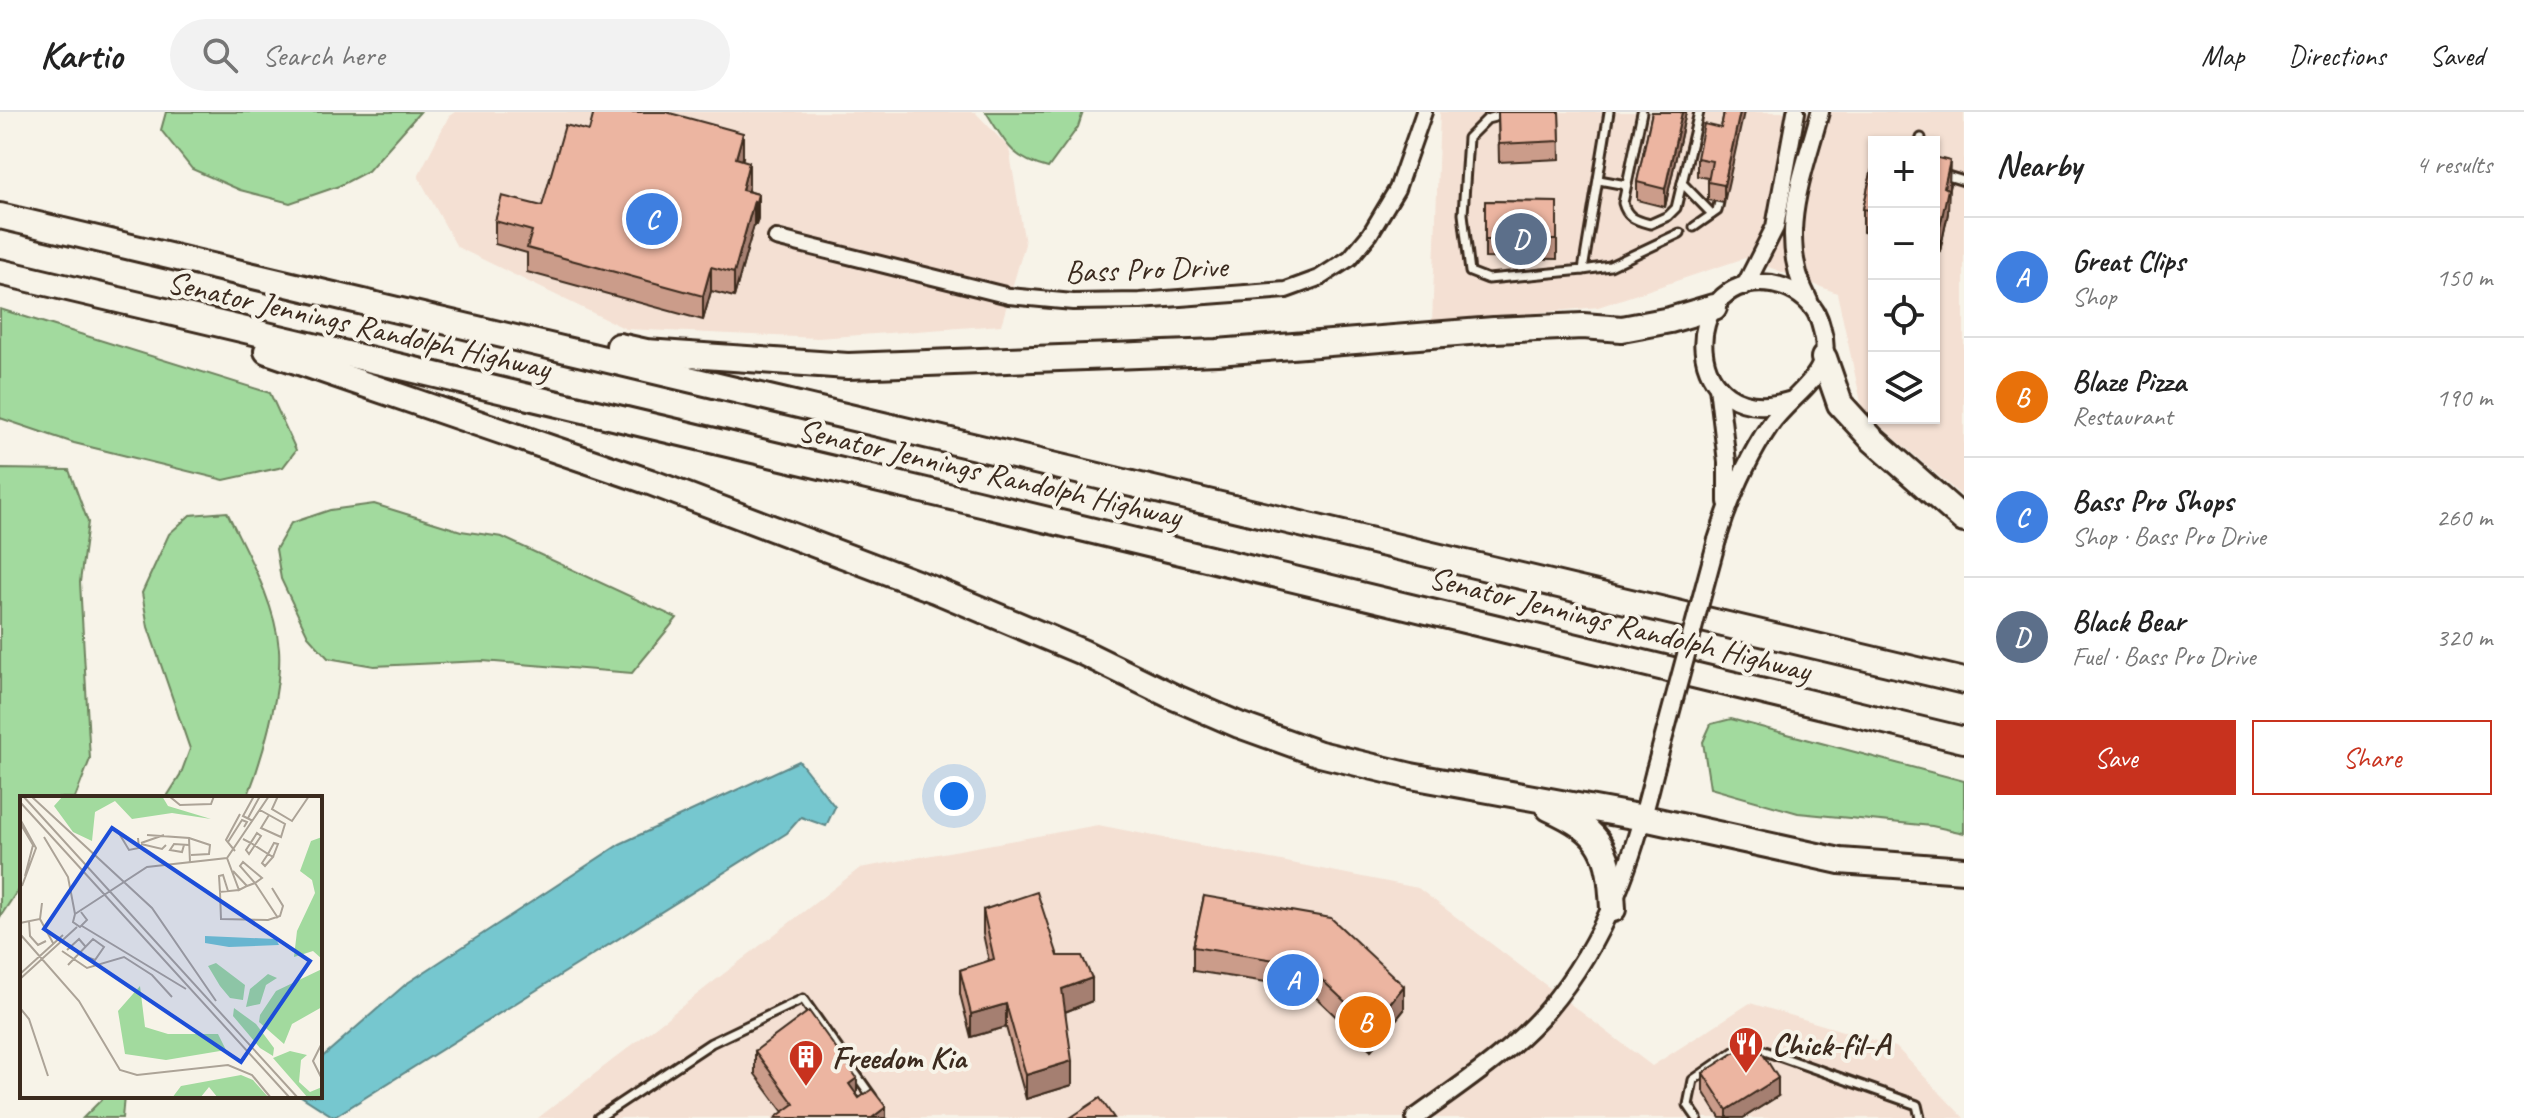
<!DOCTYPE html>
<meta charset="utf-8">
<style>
body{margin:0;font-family:Caveat,sans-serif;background:#f2f2f2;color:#222}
.controls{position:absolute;right:24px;top:24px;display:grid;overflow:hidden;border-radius:0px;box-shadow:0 2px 6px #0004}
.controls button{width:72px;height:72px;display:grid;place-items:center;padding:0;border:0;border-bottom:2px solid #e0e0e0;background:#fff;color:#222;font:40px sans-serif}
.you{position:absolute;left:954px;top:684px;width:28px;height:28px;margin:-20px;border:6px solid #fff;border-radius:50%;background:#1a73e8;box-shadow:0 0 0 12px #1a73e833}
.badge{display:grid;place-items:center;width:52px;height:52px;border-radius:50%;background:#c8321e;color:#fff;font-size:26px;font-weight:700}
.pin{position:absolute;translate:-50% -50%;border:4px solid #fff;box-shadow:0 2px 8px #0006}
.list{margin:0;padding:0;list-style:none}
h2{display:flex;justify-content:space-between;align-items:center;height:104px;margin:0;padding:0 32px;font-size:34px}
h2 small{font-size:26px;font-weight:400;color:#767676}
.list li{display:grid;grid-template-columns:52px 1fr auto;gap:24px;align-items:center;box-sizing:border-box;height:120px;padding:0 32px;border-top:2px solid #e0e0e0}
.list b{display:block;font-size:30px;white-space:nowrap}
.list p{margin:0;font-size:26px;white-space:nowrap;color:#767676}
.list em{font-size:26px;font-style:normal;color:#767676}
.actions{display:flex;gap:16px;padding:24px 32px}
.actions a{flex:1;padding:18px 0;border:2px solid #c8321e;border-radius:0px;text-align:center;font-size:28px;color:#c8321e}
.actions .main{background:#c8321e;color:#fff}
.icon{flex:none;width:44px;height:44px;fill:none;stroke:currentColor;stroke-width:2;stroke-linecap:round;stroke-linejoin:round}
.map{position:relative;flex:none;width:1964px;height:1006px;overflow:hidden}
header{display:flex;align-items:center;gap:48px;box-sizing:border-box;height:112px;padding:0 40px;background:#fff;border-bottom:2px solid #e0e0e0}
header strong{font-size:38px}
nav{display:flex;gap:44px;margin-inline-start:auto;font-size:28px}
.search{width:560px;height:72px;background:#f2f2f2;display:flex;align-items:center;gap:20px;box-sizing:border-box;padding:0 28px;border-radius:44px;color:#767676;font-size:30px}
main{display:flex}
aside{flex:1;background:#fff}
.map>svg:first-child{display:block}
.built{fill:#f4e0d3;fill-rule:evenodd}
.green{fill:#a2da9e;stroke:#6e825e;stroke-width:2}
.water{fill:#76c7cf;stroke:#5e8888;stroke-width:2}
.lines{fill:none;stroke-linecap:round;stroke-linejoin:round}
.service-casing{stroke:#3b2a1e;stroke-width:13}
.minor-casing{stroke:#3b2a1e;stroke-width:20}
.tertiary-casing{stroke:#3b2a1e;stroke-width:22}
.motorway-casing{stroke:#3b2a1e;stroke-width:30}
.service{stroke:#f7f3e8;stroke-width:7}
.minor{stroke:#f7f3e8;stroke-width:14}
.tertiary{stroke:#f7f3e8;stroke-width:16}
.motorway{stroke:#f7f3e8;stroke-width:24}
.tertiary-bridge-casing{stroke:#3b2a1e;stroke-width:22;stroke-linecap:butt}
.tertiary-bridge{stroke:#f7f3e8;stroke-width:16}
.wall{fill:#cb9c8a;stroke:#3b2a1e;stroke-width:2}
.shaded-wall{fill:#a57f71;stroke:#3b2a1e;stroke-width:2}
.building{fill:#ecb5a1;stroke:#3b2a1e;stroke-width:2}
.labels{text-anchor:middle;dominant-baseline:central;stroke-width:8;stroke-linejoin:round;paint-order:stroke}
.street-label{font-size:32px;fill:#3b2a1e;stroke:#f7f3e8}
.poi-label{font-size:32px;font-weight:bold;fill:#3b2a1e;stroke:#f7f3e8;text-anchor:start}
.inset-road{fill:none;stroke:#aca397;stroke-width:2}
.view{fill:#1d4ed8;fill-opacity:0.15;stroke:#1d4ed8;stroke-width:4}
.inset-edge{fill:none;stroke:#3b2a1e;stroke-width:4}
</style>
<header>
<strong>Kartio</strong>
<div class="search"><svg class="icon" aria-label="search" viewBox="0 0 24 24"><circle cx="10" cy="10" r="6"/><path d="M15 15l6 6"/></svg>Search here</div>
<nav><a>Map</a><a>Directions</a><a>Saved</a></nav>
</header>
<main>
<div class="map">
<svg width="1964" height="1006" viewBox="0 0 1964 1006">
<rect width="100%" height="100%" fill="#f7f3e8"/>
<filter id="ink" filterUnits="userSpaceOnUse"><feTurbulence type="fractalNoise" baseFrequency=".0125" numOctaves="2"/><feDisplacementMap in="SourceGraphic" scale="16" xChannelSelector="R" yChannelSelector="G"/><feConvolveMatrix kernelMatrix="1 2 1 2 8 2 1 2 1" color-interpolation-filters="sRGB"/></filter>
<g filter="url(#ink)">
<g class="built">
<polygon points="455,0 975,0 1009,36 1025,132 1001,213 818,226 626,217 457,135 418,64 449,4"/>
<path d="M1440,0H1964V386L1863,299L1837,181L1745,146L1598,195L1432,211ZM1874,30H1934V306H1874Z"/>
<polygon points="1098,713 1418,776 1652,954 1750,891 1896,935 1964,1006 538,1006 860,756"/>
</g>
<g class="green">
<polygon points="166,0 420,0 368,59 339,74 290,91 240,78 192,57 161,18"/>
<path d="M986,0H1083L1078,15L1048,56C1010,46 1006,31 986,0Z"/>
<polygon points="0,197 270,281 296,338 283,355 224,368 74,331 0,306"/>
<polygon points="0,357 69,358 88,410 80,470 90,647 75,686 22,686 22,772 0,805"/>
<polygon points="374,392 461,419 502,425 677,506 632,561 483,549 374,554 328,546 308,524 281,467 276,437 291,411 330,398"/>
<path d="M227,400C247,442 275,489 279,537C282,577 262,648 247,686H166L180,664L190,637L148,515L142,481L169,422L190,403Z"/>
<polygon points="1731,607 1964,669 1964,721 1932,714 1798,701 1710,676 1703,630 1711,612"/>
<polygon points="105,984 124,984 122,1006 83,1006"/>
</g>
<polygon class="water" points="799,649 835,695 826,714 801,705 787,721 334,1005 301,984 320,984 320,947 406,872 620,732"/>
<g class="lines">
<defs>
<g id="service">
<polyline points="1514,0 1487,7 1468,26 1463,102 1470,160 1488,167 1583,158 1609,0"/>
<path d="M1642,0L1623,91C1627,106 1636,108 1650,112L1668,104L1676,96L1699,0"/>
<polyline points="1920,30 1921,26"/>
<polyline points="1934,60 1964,69"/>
<polyline points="1599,68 1626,73"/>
<polyline points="1682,71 1712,102"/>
<polyline points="1694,115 1717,99 1719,90"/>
<polyline points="1583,158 1610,154 1680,121"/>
<polyline points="598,1006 711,931 803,887 872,985"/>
<polyline points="1697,1006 1688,993 1693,968 1745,932 1917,993 1920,1006"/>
</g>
<polyline id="minor" points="776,126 1009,184 1073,190 1140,189 1286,178 1319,166 1350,146 1370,122 1397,77 1424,0"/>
<g id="tertiary">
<polyline points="1745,174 1775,115 1796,0"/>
<path d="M1809,189C1775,125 1803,65 1820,0"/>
<polyline points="1718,274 1727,350 1727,390"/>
<path d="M1717,428C1729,389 1747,347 1770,313C1792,281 1836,263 1822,218C1820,210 1818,202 1813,196C1803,183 1788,175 1772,172C1675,158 1680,324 1792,288"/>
<path d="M1415,1006C1459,974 1513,939 1548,897C1607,827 1634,745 1655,658"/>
</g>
<g id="motorway">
<polyline points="0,104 1964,569"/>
<polyline points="0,160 977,391 1964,628"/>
<polyline points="619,234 646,240 848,254 1217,240 1494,218 1583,214 1622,217 1670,208 1714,195"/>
<polyline points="267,239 650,370 935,478 1082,540 1174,585 1239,613 1320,642 1411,664 1644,706 1840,749 1964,758"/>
<polyline points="1824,246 1840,292 1872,327 1964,408"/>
<path d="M1549,696C1604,721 1610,739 1613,797"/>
</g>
</defs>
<use href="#service" class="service-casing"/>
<use href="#minor" class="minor-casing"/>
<use href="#tertiary" class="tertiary-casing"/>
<use href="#motorway" class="motorway-casing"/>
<use href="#service" class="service"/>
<use href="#minor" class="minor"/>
<use href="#tertiary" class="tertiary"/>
<use href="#motorway" class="motorway"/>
<defs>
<polyline id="tertiary-bridge" points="1655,658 1717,428"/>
</defs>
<use href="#tertiary-bridge" class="tertiary-bridge-casing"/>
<use href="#tertiary-bridge" class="tertiary-bridge"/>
</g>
<g class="wall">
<polygon points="1498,0 1559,0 1560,47 1499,50"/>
<polygon points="1652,0 1686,0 1665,95 1637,88 1637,70"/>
<polygon points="1724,0 1724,91 1708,88 1708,66 1697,64 1697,46 1721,16"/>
<polygon points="589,19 743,45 742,48 749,74 748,79 758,82 758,106 756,113 754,113 734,185 711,179 703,208 527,160 527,141 495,132 495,109 542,94"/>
<polygon points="1934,45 1950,73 1948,80 1948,101 1940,139 1934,138"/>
<polygon points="1874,48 1874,123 1863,120 1863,97"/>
<polygon points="1485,89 1557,90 1557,147 1485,146"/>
<polygon points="1204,784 1404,898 1371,938 1306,876 1193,859 1193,835"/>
<polygon points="983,798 1058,844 1092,889 1065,900 1072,973 1026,987 1006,915 971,925 960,882 960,858 989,849 983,822"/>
<polygon points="755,939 857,983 886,1006 776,1006 783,1000 755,962"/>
<polygon points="1703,961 1778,984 1743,1006 1720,1006 1703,979"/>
</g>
<g class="shaded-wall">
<polygon points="1682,0 1686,0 1665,95 1665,77"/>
<polygon points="1740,0 1744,0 1724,91 1724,73"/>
<polygon points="743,21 743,45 736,70 736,46"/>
<polygon points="1950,49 1948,101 1940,139 1940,115 1944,75"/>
<polygon points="749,50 749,74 742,101 742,78"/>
<polygon points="758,82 758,106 756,113 756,90"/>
<polygon points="754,89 754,113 734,185 734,161"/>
<polygon points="711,155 711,179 703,208 703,184"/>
<polygon points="1092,866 1092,889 1062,901 1062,877"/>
<polygon points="1404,874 1404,898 1371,938 1371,914"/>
<polygon points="1006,892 1006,915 971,925 971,902"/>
<polygon points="1072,949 1072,973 1026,987 1026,963"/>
<polygon points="857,966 857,990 849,972"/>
<polygon points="1778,966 1778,984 1743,1006 1727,1006 1727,998"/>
<polygon points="886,995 886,1006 873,1006 873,1005"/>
</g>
<g class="building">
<polygon points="594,0 666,0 743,21 736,46 749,50 742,78 758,82 756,90 754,89 734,161 711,155 703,184 527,136 532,119 495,109 502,84 542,94 565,13 589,19"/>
<polygon points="1498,0 1559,0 1560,29 1499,32"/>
<polygon points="1652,0 1682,0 1665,77 1637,70"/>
<polygon points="1724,0 1740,0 1724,73 1708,70 1712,49 1697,46 1704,12 1721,16"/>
<polygon points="1934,45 1950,49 1944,75 1948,77 1940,115 1934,114"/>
<polygon points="1874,48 1874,99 1863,97"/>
<polygon points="1485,89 1557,90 1557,128 1485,128"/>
<polygon points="1037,780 1058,844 1082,844 1092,866 1062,877 1072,949 1026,963 1006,892 971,902 960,858 994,847 983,798"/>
<polygon points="1204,784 1331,806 1404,874 1371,914 1306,853 1193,835"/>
<polygon points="809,899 857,966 849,972 859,986 872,977 886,995 873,1005 874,1006 777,1006 776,1005 794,992 755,939"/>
<polygon points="1754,928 1778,966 1727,998 1703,961"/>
<polygon points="1100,986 1114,1006 1070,1006"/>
</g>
</g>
<defs>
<symbol id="restaurant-pin" viewBox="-11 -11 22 30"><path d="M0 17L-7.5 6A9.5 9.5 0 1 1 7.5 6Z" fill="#c8321e" stroke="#f7f3e8"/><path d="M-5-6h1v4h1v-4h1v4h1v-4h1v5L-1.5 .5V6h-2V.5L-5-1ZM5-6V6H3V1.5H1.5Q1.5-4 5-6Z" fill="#fff"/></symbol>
<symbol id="building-pin" viewBox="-11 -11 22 30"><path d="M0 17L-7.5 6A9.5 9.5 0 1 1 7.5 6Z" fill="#c8321e" stroke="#f7f3e8"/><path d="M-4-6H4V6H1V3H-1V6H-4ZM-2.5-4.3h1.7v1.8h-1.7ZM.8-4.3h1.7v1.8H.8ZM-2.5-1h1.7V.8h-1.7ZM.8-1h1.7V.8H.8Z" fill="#fff"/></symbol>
</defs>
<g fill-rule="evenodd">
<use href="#restaurant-pin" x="1726" y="912" width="40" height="54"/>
<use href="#building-pin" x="786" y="925" width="40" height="54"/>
</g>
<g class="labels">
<g class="street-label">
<text transform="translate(1146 157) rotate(-2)">Bass Pro Drive</text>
<text transform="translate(359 213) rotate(13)">Senator Jennings Randolph Highway</text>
<text transform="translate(990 361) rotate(13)">Senator Jennings Randolph Highway</text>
<text transform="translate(1620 512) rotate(14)">Senator Jennings Randolph Highway</text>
</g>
<g class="poi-label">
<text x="1772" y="932">Chick-fil-A</text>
<text x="832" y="945">Freedom Kia</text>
</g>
</g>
<g transform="translate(20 684)">
<rect width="302" height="302" fill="#f7f3e8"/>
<path d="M43,0H142L148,10L191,23L152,17L112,23L95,5L75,16L72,45L53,36L34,10ZM302,41V163L293,155L274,161L277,135L295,97L292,84L280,75L291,45ZM196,167L225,189L223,204L210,202L200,190L188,170ZM302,173V211L272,228L264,248L239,226L240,219L256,195ZM248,178L257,182L246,189L240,208L226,211L230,193ZM120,190L125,231L148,238H198L206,254L146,264L105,258L98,215ZM214,212L236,228L254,252L253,260L240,252L213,220ZM270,255L287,259L281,264L279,286L290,296L302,291V302H288L253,262ZM221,279L233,284L249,302H198L189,291L180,302H152L161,290Z" fill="#a2da9e"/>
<path d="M185,140L256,143L259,149L209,151L185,147Z" fill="#76c7cf"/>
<path class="inset-road" d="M3,0L278,302M11,0L132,112L196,205M149,0L160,9L191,8L194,0M258,0L252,13L272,25L289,0M0,6L270,302M240,14L265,28L261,41L241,32L249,19M228,22L240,0M0,23L16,52L2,90M233,25L223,20L234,0M0,27L13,49L5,80M97,34L109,54L119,52L118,42M237,37L241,40L229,58L226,54ZM127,39L169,42L170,67M24,41L48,81L55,118M169,42L190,49L189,58L171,59M223,43L231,47L248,58L253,61L245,70L242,67L248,58L254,47L258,48L253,61M208,46L222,24L227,26L224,31M121,47L144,39M121,48L142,53L146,49M164,49L162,56L150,54L154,48L169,49M215,55L206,44L220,18M207,62L219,94L227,90L213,75M227,90L235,87L242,82L223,66L220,70L235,87L258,122M208,95L203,79L199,80L200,96L219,94M200,96L201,123L248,124L260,120L263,110L252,92M61,116L67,124L60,131L53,126L55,118L127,71L207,62L249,0M20,123L33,147M9,125L10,140L18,149L26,145M0,127L20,123L22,107M62,130L166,193M0,138L59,205L100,274L117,279L208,269L232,279L251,302M47,154L59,143L65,150M42,155L67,172L104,161L132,179L152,201M48,169L73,143L84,151L75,164L59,158M0,178L43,139M0,183L57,131M0,212L9,223L28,280M302,247L293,265L302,283"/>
<path class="view" d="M92,32L290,165L221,266L24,133Z"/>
<rect width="302" height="302" class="inset-edge"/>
</g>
</svg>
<div class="controls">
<button>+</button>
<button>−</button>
<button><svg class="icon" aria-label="locate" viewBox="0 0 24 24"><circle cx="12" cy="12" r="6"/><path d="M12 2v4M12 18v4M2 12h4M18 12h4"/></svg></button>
<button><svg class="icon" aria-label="layers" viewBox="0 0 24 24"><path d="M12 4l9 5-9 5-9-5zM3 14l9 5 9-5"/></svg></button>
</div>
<div class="you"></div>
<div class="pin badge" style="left:1293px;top:868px;background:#3f7fe0">A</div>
<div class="pin badge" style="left:1365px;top:910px;background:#e8710a">B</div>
<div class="pin badge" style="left:652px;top:107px;background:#3f7fe0">C</div>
<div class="pin badge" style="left:1521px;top:127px;background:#5c6f8a">D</div>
</div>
<aside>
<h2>Nearby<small>4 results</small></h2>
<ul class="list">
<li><span class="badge" style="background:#3f7fe0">A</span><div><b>Great Clips</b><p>Shop</p></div><em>150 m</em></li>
<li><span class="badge" style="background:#e8710a">B</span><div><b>Blaze Pizza</b><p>Restaurant</p></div><em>190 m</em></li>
<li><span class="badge" style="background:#3f7fe0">C</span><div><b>Bass Pro Shops</b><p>Shop · Bass Pro Drive</p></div><em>260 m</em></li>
<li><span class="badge" style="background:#5c6f8a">D</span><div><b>Black Bear</b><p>Fuel · Bass Pro Drive</p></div><em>320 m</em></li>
</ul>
<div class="actions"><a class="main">Save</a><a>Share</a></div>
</aside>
</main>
